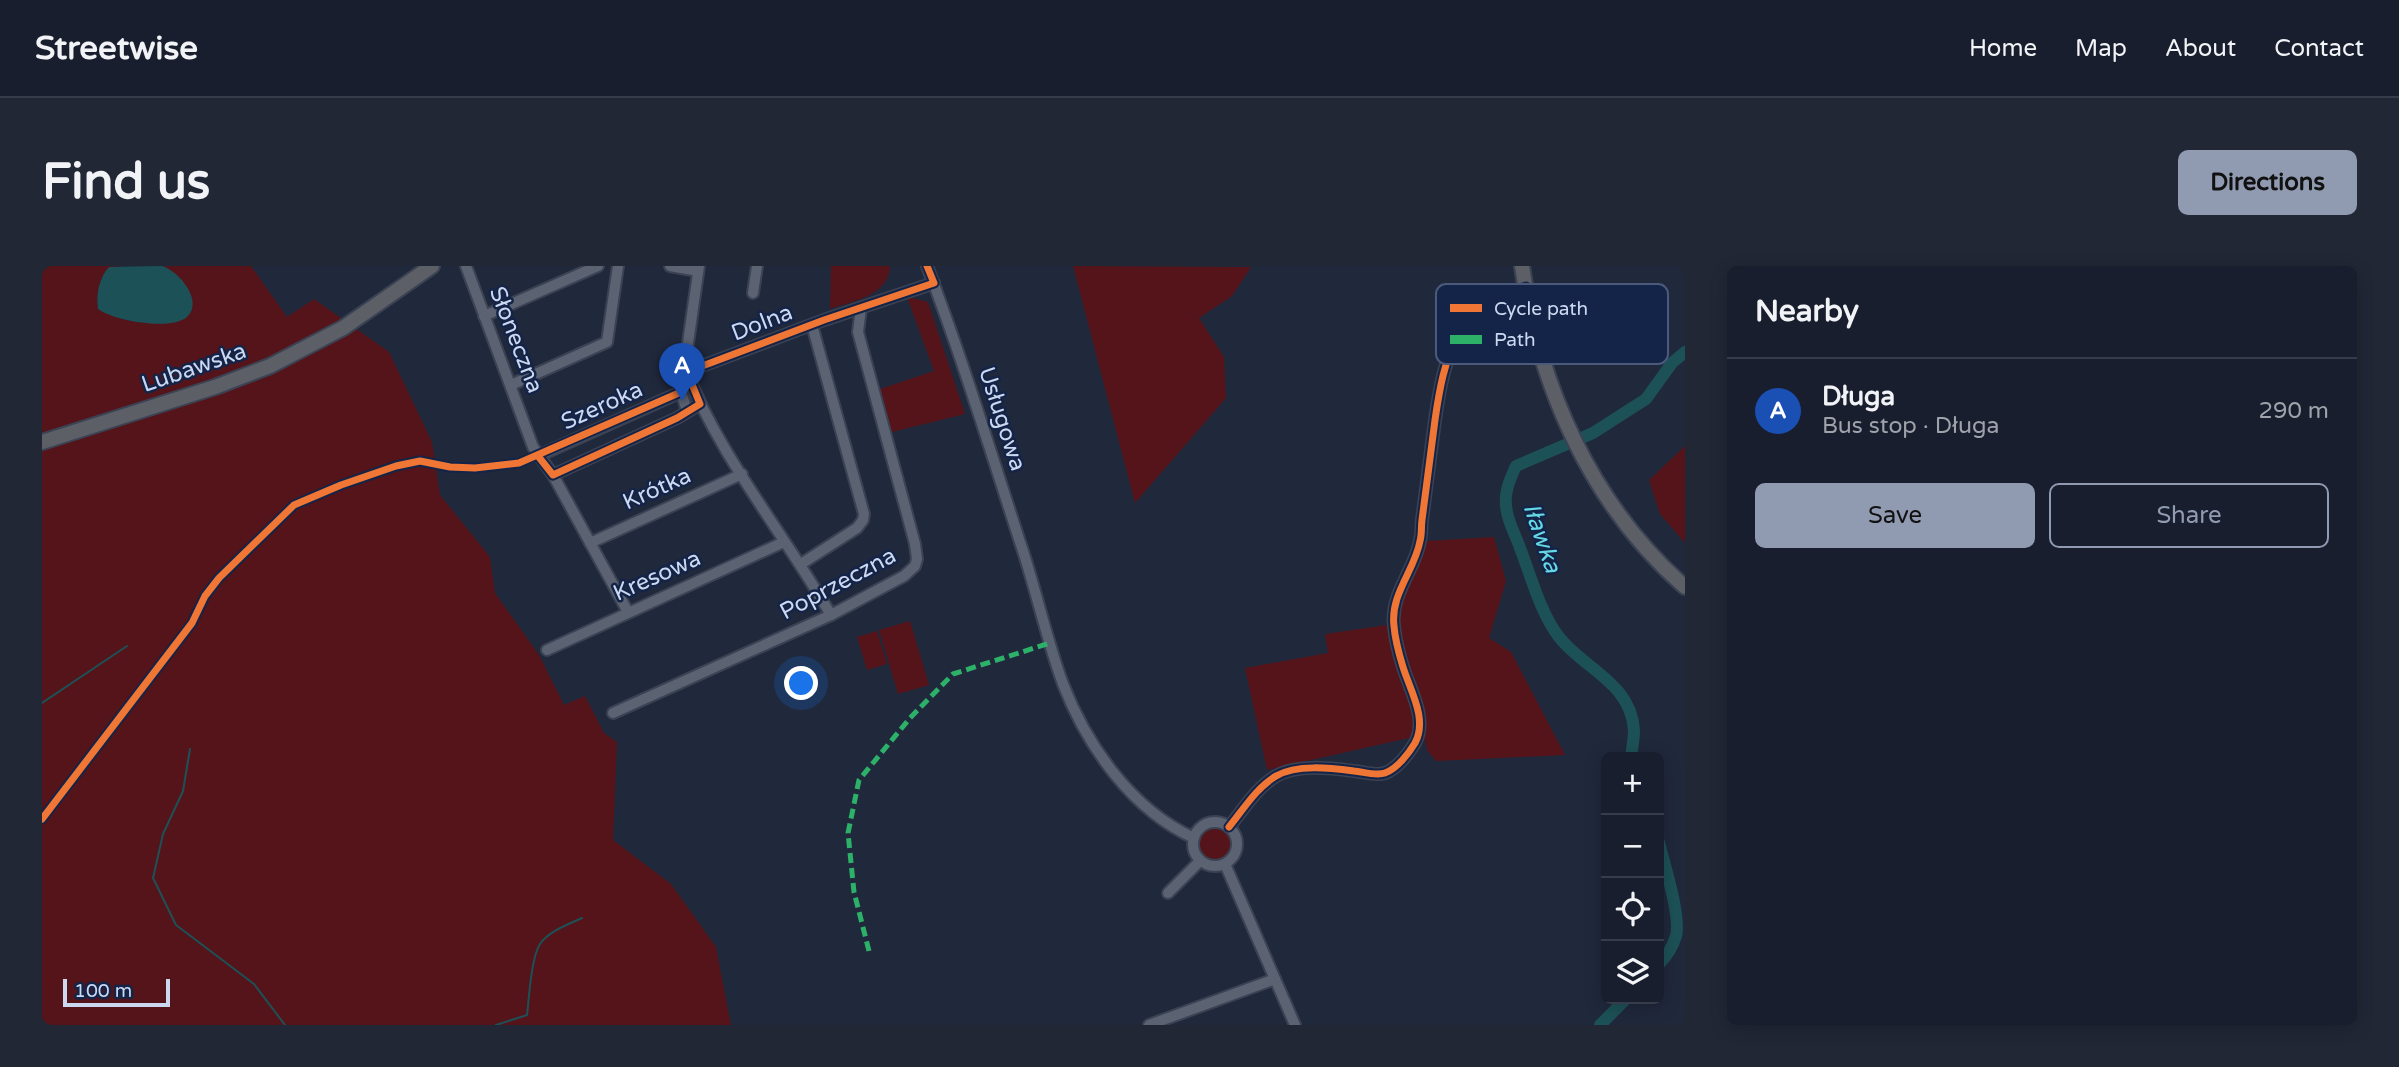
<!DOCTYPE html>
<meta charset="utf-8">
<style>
body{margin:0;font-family:"Varela Round",sans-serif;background:#212735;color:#f1f3f6}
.controls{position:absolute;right:21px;bottom:21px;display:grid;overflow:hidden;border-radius:10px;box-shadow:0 4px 18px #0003}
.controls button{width:63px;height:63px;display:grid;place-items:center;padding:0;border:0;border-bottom:2px solid #363c49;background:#181e2d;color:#f1f3f6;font:35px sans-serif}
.scale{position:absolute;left:21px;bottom:18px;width:107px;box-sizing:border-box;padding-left:7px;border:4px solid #ccd8f0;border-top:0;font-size:19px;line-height:24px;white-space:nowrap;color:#ccd8f0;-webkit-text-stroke:5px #142448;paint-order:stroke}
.you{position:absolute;left:760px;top:418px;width:24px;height:24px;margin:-18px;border:5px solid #fff;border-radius:50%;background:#1a73e8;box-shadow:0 0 0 10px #1a73e833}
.badge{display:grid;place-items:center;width:46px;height:46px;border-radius:50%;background:#909ab1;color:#fff;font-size:23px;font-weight:700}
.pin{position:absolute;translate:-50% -58px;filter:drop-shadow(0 2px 4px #0008)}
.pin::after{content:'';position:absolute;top:37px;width:24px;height:21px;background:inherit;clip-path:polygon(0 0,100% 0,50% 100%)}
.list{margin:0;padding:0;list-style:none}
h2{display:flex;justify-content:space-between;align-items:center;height:91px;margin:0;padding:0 28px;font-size:30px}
h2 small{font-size:23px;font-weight:400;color:#9fa2aa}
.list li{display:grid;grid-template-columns:46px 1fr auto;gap:21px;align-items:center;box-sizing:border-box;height:105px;padding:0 28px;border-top:2px solid #363c49}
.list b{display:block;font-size:26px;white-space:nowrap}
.list p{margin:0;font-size:23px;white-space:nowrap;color:#9fa2aa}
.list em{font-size:23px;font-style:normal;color:#9fa2aa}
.actions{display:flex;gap:14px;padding:21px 28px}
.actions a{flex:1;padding:16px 0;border:2px solid #909ab1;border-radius:10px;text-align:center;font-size:24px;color:#909ab1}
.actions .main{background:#909ab1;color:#111}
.icon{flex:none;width:38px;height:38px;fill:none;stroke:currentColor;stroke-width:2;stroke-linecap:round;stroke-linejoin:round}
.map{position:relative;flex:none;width:1643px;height:759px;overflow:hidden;border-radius:10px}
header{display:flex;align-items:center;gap:42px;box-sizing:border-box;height:98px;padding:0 35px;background:#181e2d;border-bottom:2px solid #363c49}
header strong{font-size:33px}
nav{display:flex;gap:38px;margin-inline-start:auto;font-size:24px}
.intro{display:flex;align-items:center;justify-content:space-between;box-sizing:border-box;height:168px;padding:0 42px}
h1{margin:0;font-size:49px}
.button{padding:18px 32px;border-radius:10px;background:#909ab1;color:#111;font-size:24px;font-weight:700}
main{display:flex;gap:42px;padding:0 42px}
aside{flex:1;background:#181e2d;border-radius:10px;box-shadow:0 4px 18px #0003}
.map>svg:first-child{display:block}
.green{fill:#541419}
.water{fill:#1d5158}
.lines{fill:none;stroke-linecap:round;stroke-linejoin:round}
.stream{stroke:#1d5158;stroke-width:2}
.river{stroke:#1d5158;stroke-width:12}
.minor-casing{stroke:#3b4253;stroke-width:14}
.major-casing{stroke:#3b4253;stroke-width:18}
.minor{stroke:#5b6272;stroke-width:10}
.major{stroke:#5c5f66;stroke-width:14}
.quiet{stroke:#2db169;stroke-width:5;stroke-dasharray:10 5;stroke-linecap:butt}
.cycleway-casing{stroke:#142448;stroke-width:11}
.cycleway{stroke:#f07635;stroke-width:7}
.labels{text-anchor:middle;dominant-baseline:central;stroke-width:5;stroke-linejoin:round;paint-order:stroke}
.street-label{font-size:23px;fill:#ccd8f0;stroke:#142448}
.water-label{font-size:24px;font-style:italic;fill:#64d8e4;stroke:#142448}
.key{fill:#142448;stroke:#4b5a7a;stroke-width:2}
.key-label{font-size:19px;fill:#ccd8f0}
</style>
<header>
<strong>Streetwise</strong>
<nav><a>Home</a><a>Map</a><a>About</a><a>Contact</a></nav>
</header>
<div class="intro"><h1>Find us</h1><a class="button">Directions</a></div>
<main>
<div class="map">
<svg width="1643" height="759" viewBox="0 0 1643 759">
<rect width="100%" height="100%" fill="#20283c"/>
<g class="green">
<path d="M0,0H79L67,1C57,12 54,28 56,43C85,57 95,57 127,56L125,1L120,0H209L245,51L272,33L347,86L390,176L398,229L448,291L453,327L497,389L522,439L543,430L562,467L575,476L571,574L629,618L674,681L689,759H0Z"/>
<path d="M789,0H848C847,30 810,35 788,43Z"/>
<polygon points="1031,0 1209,1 1190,30 1157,52 1182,91 1184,132 1093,237"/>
<polygon points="865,31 886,36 923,148 850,166 838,123 892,105"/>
<polygon points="1643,180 1643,277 1618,248 1607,214"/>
<polygon points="1452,271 1464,315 1447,372 1469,386 1523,489 1394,495 1385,484 1382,470 1384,452 1365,400 1358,368 1358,340 1385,275"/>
<polygon points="868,355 887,419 856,428 837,364"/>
<polygon points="1345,359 1374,451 1371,471 1225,504 1203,402 1286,387 1283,368"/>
<polygon points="835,365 845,398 825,404 815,371"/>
<circle cx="1173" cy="579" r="16"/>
</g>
<path class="water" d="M120,0C137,5 162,35 145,51C129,65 72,55 56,43C54,28 57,12 67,1Z"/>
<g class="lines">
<g class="stream">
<polyline points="0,437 85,380"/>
<polyline points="148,483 141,525 121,568 111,612 134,659 212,718 243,759"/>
<path d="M454,759L485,749C487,733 489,692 498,678C507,665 527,658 540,652"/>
</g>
<g class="river">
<path d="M1589,491C1590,483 1592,473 1592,464C1589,417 1542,403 1517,371C1498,346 1489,310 1478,282C1474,270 1467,258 1465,246C1461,229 1467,215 1474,200L1551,167L1604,133L1630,97L1643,86"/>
<path d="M1617,576C1622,598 1639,649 1634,670C1631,680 1624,691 1617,698"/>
<polyline points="1558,759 1584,733"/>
</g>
<defs>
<g id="minor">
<polyline points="424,0 491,181 511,209 586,346"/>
<polyline points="628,0 656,5"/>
<path d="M885,0C920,91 948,184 978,276C994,323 1004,372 1021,418C1045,480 1090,544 1152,572"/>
<polyline points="711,27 715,0"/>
<polyline points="442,50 556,0"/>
<path d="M642,100C677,190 741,266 789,349"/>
<polyline points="642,100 663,99 782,54 892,17"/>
<polyline points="469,119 565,76 576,0"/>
<polyline points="645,145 639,126 657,0"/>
<polyline points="496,190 639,126"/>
<polyline points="511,209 635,152 658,138"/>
<polyline points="548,277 700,208"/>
<polyline points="759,298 815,262 821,254 822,248 770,59"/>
<polyline points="505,384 742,276"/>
<polyline points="571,447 789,349 862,310 873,300 875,293 873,278 816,66 819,42"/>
<circle cx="1173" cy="578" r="22"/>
<path d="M1187,561C1201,544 1214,522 1234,510C1255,498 1288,502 1312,505C1322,506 1334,510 1343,507C1355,503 1367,487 1373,477C1386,453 1368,424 1361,401C1357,388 1353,373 1352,360C1348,328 1373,304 1378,275C1380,268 1379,261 1380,254C1384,221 1389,187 1393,154C1402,91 1414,39 1484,21"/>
<polyline points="1183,598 1253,759"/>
<polyline points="1126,627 1158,595"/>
<polyline points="1107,759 1233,713"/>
</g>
<g id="major">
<path d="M1480,0C1497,121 1550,240 1643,321"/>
<polyline points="0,176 173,121 228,100 301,62 390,0"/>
</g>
</defs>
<use href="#minor" class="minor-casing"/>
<use href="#major" class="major-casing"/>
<use href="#minor" class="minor"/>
<use href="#major" class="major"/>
<polyline class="quiet" points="827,685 812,626 806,567 817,514 868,452 911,408 1008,377"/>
<defs>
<g id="cycleway">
<polyline points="642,100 663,99 782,54 892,17 885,0"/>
<polyline points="496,190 511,209 635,152 658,138 643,101"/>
<polyline points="0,553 150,357 163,330 177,312 252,239 299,219 354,200 378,195 408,201 433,202 477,197 639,126 642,100"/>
<path d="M1187,561C1201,544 1214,522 1234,510C1255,498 1288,502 1312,505C1322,506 1334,510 1343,507C1355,503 1367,487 1373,477C1386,453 1368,424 1361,401C1357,388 1353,373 1352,360C1348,328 1373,304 1378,275C1380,268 1379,261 1380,254C1384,221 1389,187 1393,154C1402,91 1414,39 1484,21"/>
</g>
</defs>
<use href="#cycleway" class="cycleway-casing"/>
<use href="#cycleway" class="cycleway"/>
</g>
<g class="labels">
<g class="street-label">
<text transform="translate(720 57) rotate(-21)">Dolna</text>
<text transform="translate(474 74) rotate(69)">Słoneczna</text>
<text transform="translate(152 102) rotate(-19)">Lubawska</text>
<text transform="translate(560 140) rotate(-24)">Szeroka</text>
<text transform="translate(960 153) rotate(72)">Usługowa</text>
<text transform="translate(615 223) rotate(-24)">Krótka</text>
<text transform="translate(615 310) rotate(-24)">Kresowa</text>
<text transform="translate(796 318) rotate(-28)">Poprzeczna</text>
</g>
<g class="water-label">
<text transform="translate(1500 272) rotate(71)">Iławka</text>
</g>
</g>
<rect x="1394" y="18" width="232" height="80" rx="10" class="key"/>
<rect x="1408" y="38" width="32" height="8" fill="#f07635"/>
<rect x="1408" y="69" width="32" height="9" fill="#2db169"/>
<g class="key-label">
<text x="1452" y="49">Cycle path</text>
<text x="1452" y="80">Path</text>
</g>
</svg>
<div class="controls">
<button>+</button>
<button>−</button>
<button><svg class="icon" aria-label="locate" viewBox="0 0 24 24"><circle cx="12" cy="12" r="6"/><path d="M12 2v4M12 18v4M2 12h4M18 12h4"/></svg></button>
<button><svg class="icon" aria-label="layers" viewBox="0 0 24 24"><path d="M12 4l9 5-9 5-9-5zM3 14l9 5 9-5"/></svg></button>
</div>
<div class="scale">100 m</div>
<div class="you"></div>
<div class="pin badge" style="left:640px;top:135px;background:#1a4fb4">A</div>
</div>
<aside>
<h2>Nearby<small></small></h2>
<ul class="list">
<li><span class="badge" style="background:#1a4fb4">A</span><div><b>Długa</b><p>Bus stop · Długa</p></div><em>290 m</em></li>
</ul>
<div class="actions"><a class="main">Save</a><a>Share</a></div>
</aside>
</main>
